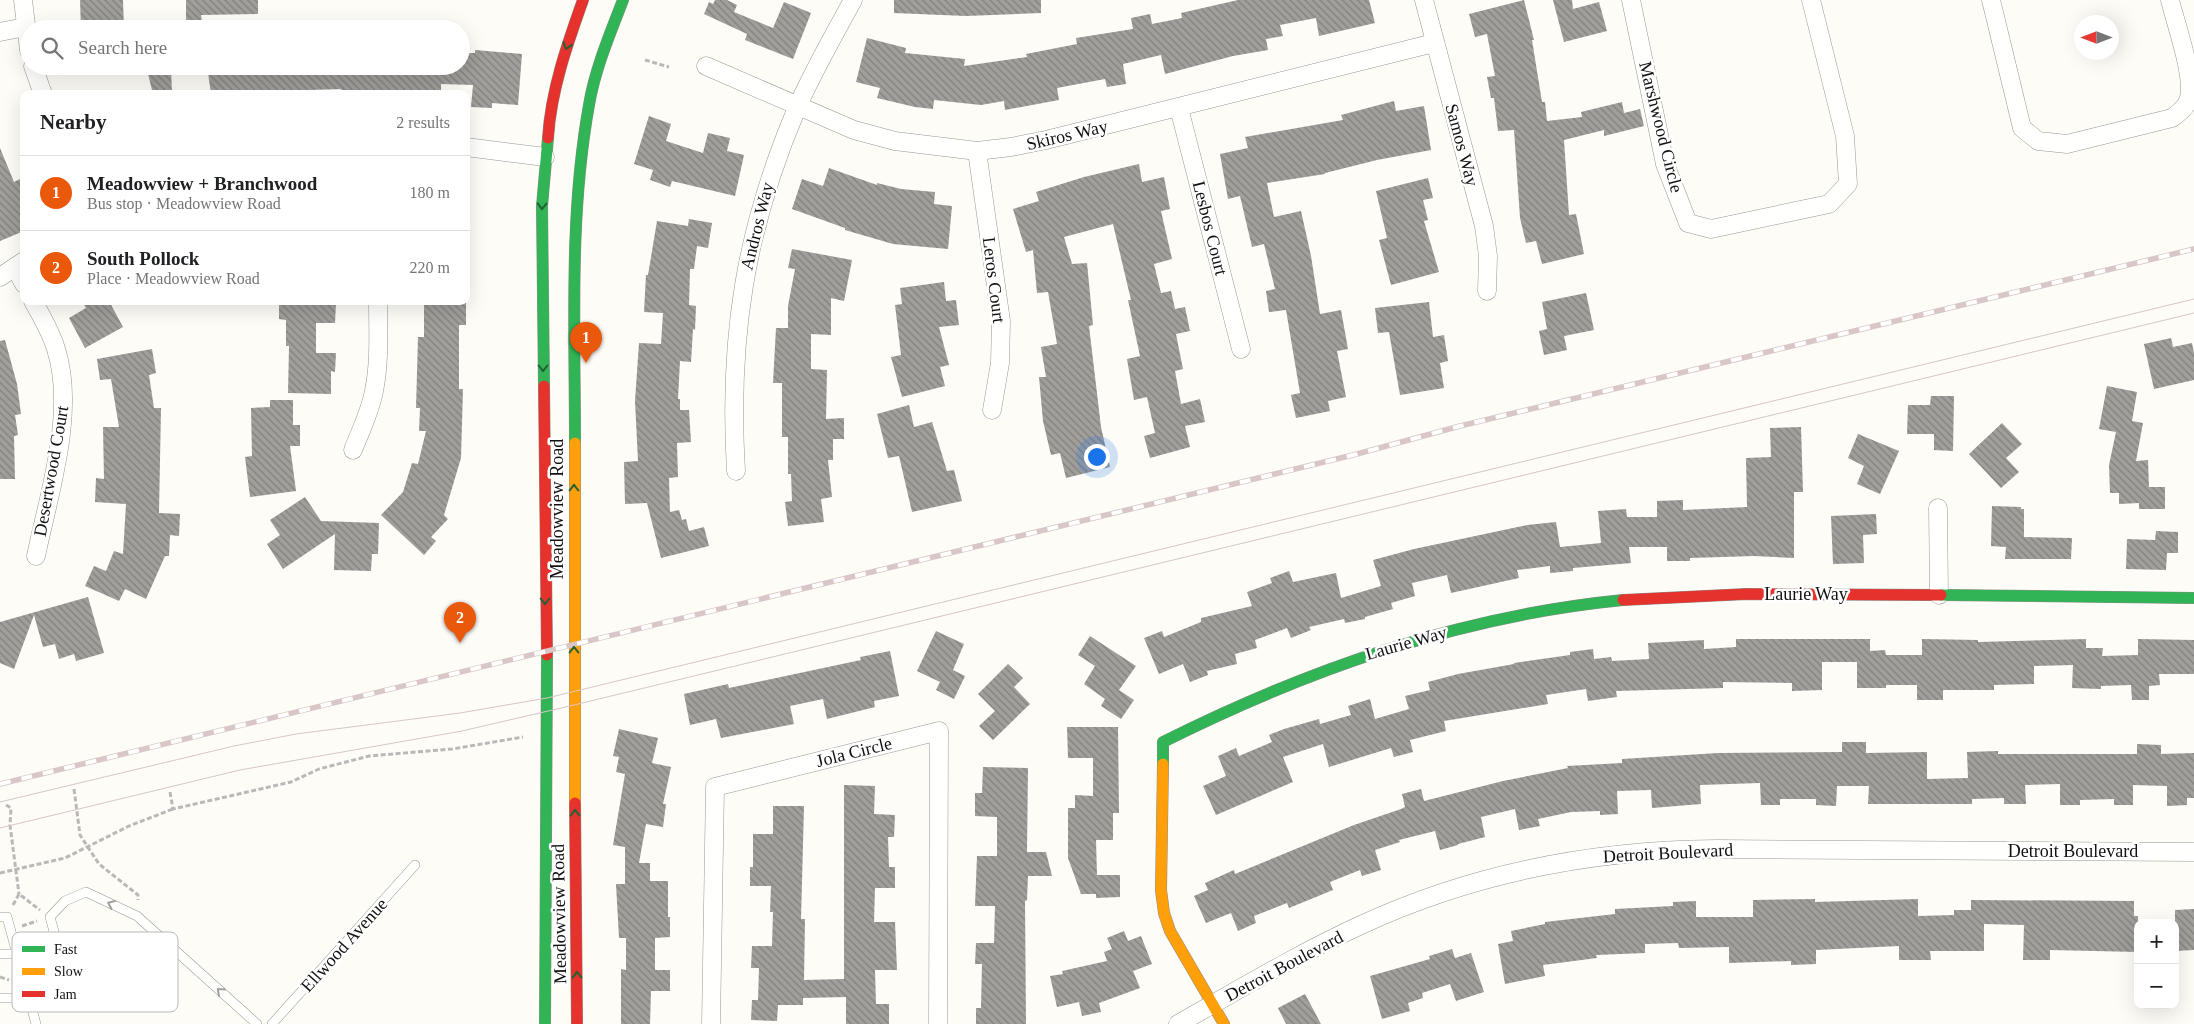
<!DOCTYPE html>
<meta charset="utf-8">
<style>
body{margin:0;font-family:Georgia,serif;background:#f6f6f6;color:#202124}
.controls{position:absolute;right:15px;bottom:15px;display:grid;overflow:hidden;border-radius:10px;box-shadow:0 5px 20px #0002}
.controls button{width:45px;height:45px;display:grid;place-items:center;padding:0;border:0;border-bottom:1px solid #e0e0e0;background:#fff;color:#202124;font:25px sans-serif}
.compass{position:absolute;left:2074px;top:15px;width:45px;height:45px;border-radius:50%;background:#fff;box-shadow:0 5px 20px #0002;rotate:270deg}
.you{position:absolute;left:1096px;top:456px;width:18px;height:18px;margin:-12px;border:4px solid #fff;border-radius:50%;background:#1a73e8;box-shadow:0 0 0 8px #1a73e833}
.badge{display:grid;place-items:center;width:32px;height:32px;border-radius:50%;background:#ea580c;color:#fff;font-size:16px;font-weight:700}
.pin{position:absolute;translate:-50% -41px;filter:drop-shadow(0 1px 2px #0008)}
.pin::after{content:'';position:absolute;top:26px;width:18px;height:15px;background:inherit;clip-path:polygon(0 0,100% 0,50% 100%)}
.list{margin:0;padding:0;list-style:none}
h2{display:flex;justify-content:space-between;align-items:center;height:65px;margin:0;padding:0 20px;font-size:21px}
h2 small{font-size:16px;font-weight:400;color:#757577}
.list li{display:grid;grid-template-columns:32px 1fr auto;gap:15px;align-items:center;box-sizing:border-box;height:75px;padding:0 20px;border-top:1px solid #e0e0e0}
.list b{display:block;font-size:19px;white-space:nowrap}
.list p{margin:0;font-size:16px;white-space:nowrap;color:#757577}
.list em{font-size:16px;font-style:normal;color:#757577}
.icon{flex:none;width:28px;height:28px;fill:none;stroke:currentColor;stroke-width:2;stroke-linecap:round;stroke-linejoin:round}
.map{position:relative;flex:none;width:2194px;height:1024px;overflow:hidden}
.search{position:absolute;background:#fff;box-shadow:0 5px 20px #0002;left:20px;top:20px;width:450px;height:55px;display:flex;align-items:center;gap:12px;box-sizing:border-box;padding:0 18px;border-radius:28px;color:#757577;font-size:19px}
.panel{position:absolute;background:#fff;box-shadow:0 5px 20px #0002;left:20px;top:90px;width:450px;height:215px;border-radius:10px}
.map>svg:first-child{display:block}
.building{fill:url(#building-back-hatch)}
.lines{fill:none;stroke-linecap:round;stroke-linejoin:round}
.lane-casing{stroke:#979795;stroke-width:10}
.street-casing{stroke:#979795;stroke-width:19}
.fast-casing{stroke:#8e8d8b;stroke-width:12}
.slow-casing{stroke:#8e8d8b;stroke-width:12}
.jam-casing{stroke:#8e8d8b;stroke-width:12}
.path{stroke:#b9b9b8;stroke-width:3;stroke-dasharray:5 2.5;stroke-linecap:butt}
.lane{stroke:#fffffe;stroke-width:9}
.street{stroke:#fffffe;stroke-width:18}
.fast{stroke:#30b455;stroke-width:11}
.slow{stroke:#ff9f0a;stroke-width:11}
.jam{stroke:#e5322d;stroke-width:11}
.tram{stroke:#d9c6c7;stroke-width:1}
.rail-casing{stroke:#d9c6c7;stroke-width:5.5}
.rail{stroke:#fff;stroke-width:4;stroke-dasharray:11;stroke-linecap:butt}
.oneway{stroke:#206233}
.oneway2{stroke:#a0a09f}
.labels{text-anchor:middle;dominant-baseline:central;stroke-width:5;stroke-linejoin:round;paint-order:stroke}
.street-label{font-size:18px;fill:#111;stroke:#fff}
.key{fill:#fff;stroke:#b8b8b8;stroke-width:1}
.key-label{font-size:14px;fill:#111}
</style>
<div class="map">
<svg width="2194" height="1024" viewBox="0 0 2194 1024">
<defs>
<pattern id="building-back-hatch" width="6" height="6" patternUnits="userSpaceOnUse" patternTransform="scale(1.25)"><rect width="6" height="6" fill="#a19f9c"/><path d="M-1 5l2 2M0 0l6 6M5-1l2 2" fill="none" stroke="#82807e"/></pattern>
</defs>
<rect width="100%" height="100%" fill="#fdfcf7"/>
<g class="building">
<polygon points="80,0 123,0 124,29 81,29"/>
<polygon points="186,0 258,0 258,14 201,15 202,22 186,23"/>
<polygon points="715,0 727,0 737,5 734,12 773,28 784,2 811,13 793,59 745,40 747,34 704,14 709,2 713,4"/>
<polygon points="894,0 1041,0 1041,13 966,16 894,13"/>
<polygon points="1238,0 1369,0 1375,23 1319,36 1316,18 1280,25 1283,36 1266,39 1268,50 1233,56 1165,74 1161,55 1123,64 1126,84 1107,87 1105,79 1057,88 1059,100 1005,110 1004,101 981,105 934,100 933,109 915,107 877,98 880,88 856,82 867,38 906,48 905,53 965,59 964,66 1027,57 1026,54 1077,44 1076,38 1133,29 1131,18 1150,14 1152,24 1182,18 1181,13"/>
<polygon points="1524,0 1534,40 1532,40 1542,102 1545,102 1547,121 1582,117 1581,112 1622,102 1624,113 1640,109 1644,126 1604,136 1604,130 1564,140 1569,215 1576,214 1584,254 1542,264 1536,241 1526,243 1520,218 1514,130 1498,131 1494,98 1491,98 1487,77 1495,76 1487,34 1475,37 1469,14"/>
<polygon points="1553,0 1572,0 1573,9 1599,2 1607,31 1564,42"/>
<polygon points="475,50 522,54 518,105 492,103 492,108 471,107 473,85 441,84 441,94 341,94 341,89 309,90 309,94 211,94 208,73 233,70 233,66 461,66 461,53 475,53"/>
<polygon points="146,66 171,66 172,94 153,94"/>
<polygon points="1394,101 1396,111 1424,106 1431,150 1377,160 1325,173 1325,174 1267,183 1274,217 1301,211 1311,256 1320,314 1341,310 1348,349 1337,351 1346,397 1328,401 1330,411 1296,418 1291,395 1300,393 1286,310 1269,312 1266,291 1275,289 1264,244 1252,247 1240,196 1228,199 1220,154 1248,148 1245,137 1343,120 1341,115"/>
<polygon points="649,116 671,124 666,141 703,153 708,133 730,138 727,151 744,155 735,196 672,181 670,187 650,180 653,170 634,164"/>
<polygon points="0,148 14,182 24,177 24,231 0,241"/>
<polygon points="1139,164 1142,182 1164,177 1170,209 1161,211 1172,259 1154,264 1161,293 1171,291 1175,309 1185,307 1190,331 1176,334 1183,369 1175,371 1181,404 1200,399 1205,422 1185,426 1190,447 1150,458 1144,436 1155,433 1147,397 1134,400 1127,359 1140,356 1128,300 1131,300 1113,224 1064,237 1072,264 1087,263 1093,325 1089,326 1101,427 1110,467 1066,478 1060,453 1051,455 1043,421 1039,377 1046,377 1041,347 1057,344 1048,292 1037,293 1033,250 1026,252 1013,209 1039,201 1036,192 1084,177"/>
<polygon points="829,168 877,185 877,183 901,189 935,192 934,204 952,206 948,249 893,244 845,230 845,228 792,209 802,179 823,186"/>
<polygon points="1428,178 1433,198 1423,200 1428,220 1424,221 1439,272 1391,285 1379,240 1387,238 1376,191"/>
<polygon points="689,219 712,223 708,248 697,246 694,269 690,269 689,305 696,306 695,330 693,329 691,362 680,361 678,399 680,399 680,410 689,410 691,442 677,443 678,477 669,478 670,512 679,510 682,520 686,519 689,531 704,527 709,546 661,558 647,503 625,504 624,462 638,461 635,401 639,343 661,344 663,313 644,312 646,275 648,275 657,221 688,226"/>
<polygon points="792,249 852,260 844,301 831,298 831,335 811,334 811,369 827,370 826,419 844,418 844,439 833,439 833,460 828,460 832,497 821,499 824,522 788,526 785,502 792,501 791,474 788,474 788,437 782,437 782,383 773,383 776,328 788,328 788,306 795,269 788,268"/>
<polygon points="944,282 946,301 956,300 959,325 939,327 949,365 940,367 945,386 902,397 891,357 901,355 895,305 902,304 900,288"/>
<polygon points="1586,293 1594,330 1564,336 1567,350 1544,355 1539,331 1547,329 1542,302"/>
<polygon points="82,301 109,301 123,327 85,348 69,318 86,308"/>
<polygon points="424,301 466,301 466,325 459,325 459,389 463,389 461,458 444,515 448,519 431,537 436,541 424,555 381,515 403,492 412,463 418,464 426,431 419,431 420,408 416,408 418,337 424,337"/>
<polygon points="279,302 336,303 335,323 316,323 316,353 336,353 335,372 331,371 331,394 288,393 289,346 286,346 286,320 279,319"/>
<polygon points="1429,302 1433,337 1444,335 1448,361 1440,363 1444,388 1400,395 1389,332 1378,333 1375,308"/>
<polygon points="2171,338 2173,347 2192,343 2194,353 2194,380 2154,389 2144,344"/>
<polygon points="5,340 17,384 21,414 15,415 18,435 14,436 15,479 0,479 0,341"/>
<polygon points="152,349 156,373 149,375 154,408 161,408 159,513 180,514 179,536 170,535 169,556 165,556 146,599 125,589 119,601 85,586 94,566 106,571 114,551 123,554 126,504 95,502 96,478 104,479 103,427 119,427 111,379 100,380 97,359"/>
<polygon points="2107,386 2137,392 2132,421 2143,423 2136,461 2148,460 2149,487 2165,487 2165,509 2139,509 2139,503 2119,504 2119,493 2110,493 2109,465 2116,432 2099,429"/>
<polygon points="1931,396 1954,396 1953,451 1934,450 1934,434 1907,434 1908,405 1930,405"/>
<polygon points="270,400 293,400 293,425 300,425 300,446 290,446 296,491 250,497 245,457 252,456 251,408 270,407"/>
<polygon points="909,405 914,427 932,422 947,471 954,470 962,501 912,512 899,456 888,458 877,414"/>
<polygon points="2002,423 2022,444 2006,458 2019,472 2001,488 1969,454"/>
<polygon points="1801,427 1803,492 1794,492 1794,558 1754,556 1690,558 1690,561 1667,561 1667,547 1629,547 1631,563 1573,568 1573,571 1550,573 1550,566 1517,570 1519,578 1451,593 1447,575 1412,583 1415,596 1391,603 1393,609 1365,617 1365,619 1345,623 1344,619 1309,627 1311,630 1291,638 1287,628 1255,640 1257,648 1235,654 1237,664 1207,671 1208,675 1190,682 1183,664 1159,674 1144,638 1162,631 1164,637 1201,622 1201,618 1252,606 1247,592 1272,583 1270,578 1289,571 1293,582 1336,573 1341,598 1381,586 1373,560 1414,549 1527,525 1556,522 1560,547 1601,543 1598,511 1626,509 1627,517 1657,517 1657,501 1683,500 1683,510 1747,507 1746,458 1771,457 1770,428"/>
<polygon points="1858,434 1899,451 1880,494 1857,484 1864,466 1848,458"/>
<polygon points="305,497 321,521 379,523 378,554 372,554 371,571 334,570 335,534 283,569 267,544 280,535 270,520"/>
<polygon points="1992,506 2021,507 2021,509 2024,509 2024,537 2072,538 2071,559 2005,559 2006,547 1991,546"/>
<polygon points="1876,514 1877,534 1863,535 1864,563 1833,564 1831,516"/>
<polygon points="2156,531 2178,532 2178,553 2167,553 2166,570 2126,569 2127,539 2155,540"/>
<polygon points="88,597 104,653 76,661 74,654 59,659 55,644 43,647 34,615 14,669 0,663 0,622"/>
<polygon points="936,631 964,644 953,670 965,676 954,699 936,690 940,682 917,671"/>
<polygon points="1090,636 1136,666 1119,690 1134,700 1121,719 1101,706 1105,699 1084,684 1095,666 1078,655"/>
<polygon points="1736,639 1870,639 1870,651 1885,650 1886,655 1922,655 1922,639 1978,640 1978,642 2086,639 2086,648 2103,648 2102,656 2138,655 2138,639 2194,640 2194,674 2159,674 2160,685 2149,686 2149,700 2132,700 2131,685 2101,686 2101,689 2072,688 2073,665 2034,666 2034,684 1994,685 1994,690 1943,690 1943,700 1917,700 1917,685 1886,685 1886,688 1857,688 1857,662 1822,662 1822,690 1792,691 1792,683 1723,682 1723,688 1616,691 1617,697 1588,701 1586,689 1546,695 1548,704 1444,721 1446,731 1410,740 1413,752 1394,757 1391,748 1329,767 1323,744 1283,757 1293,782 1216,815 1203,786 1226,776 1218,756 1236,748 1239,756 1272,742 1269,735 1284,729 1319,719 1320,724 1351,715 1348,706 1370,699 1375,719 1409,709 1405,696 1430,690 1428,682 1458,674 1514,664 1514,663 1570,655 1570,652 1593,649 1594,659 1611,657 1612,661 1649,659 1648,643 1704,640 1704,649 1736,647"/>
<polygon points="890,651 899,696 874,701 875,707 827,719 823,699 790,706 794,724 721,738 716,719 690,725 684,694 728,684 729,688 861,660 860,657"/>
<polygon points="1008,664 1023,678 1014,687 1030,704 993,740 979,726 995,711 978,694"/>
<polygon points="1067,727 1118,727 1119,813 1113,813 1113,840 1096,840 1097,875 1120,875 1120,897 1096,898 1096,894 1081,894 1068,858 1068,808 1075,808 1075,795 1093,796 1093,758 1068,758"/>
<polygon points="619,729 658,738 652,763 671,767 663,804 666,804 663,827 646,824 639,863 650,863 650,881 668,881 668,917 670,917 670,937 655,938 655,970 670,970 670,991 651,991 650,1024 621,1024 621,969 626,970 626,938 619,938 616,884 625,884 625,847 613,845 625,774 616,772 619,757 613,756"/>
<polygon points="1842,742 1866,742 1866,753 1927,752 1927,779 1968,778 1967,752 1998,751 1998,754 2137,754 2137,744 2161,745 2161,754 2194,753 2194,798 2187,798 2187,805 2167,806 2167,786 2133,785 2133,805 2114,805 2114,799 2080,800 2080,805 2060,805 2060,784 2025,785 2026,804 2004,804 2004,798 1972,799 1972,804 1868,804 1869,786 1837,786 1836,806 1816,805 1816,799 1780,799 1780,805 1761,805 1760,783 1700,785 1701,804 1652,808 1651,790 1617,791 1618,814 1600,815 1600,811 1571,812 1538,819 1540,826 1519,830 1515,809 1481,817 1485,837 1458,844 1458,845 1440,850 1435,831 1399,840 1400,842 1375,850 1381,870 1362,876 1360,870 1330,882 1333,890 1289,908 1287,903 1254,916 1256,923 1238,931 1231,913 1206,923 1194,896 1208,890 1205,883 1234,870 1235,874 1354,825 1401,809 1405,807 1402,794 1421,789 1424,801 1503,781 1568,768 1567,766 1622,763 1622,759 1718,753 1842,752"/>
<polygon points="983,767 1028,768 1027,852 1046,852 1052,876 1028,876 1027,900 1025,901 1026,1024 976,1024 976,1008 981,1008 982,964 975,964 976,943 994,943 995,906 975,906 977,856 997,856 997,817 975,816 975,793 982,793"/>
<polygon points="844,785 875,786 874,814 895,815 894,837 888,837 889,867 895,867 895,888 875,888 874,922 895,922 897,970 875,970 876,1004 889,1004 889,1024 846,1024 846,997 803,998 803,1005 778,1005 777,1021 751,1020 752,1000 758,1000 759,968 751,968 752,946 772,946 773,912 770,912 771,886 750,886 750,867 753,867 753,834 773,834 773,806 804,806 801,919 805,919 804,980 844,979"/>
<polygon points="1815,899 1815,902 1918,899 1918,916 1954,915 1954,910 1971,910 1971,900 2134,901 2134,916 2138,916 2138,952 2050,950 2050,960 2023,960 2024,925 1984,924 1984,951 1930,951 1931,960 1899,960 1899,946 1816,950 1816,964 1791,965 1791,961 1729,963 1729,947 1679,948 1678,943 1645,944 1645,953 1596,955 1597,958 1543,965 1545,976 1505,984 1498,944 1513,941 1511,931 1545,924 1545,922 1615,914 1615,909 1673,906 1673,902 1696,901 1696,917 1753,917 1753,900"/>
<polygon points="2194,909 2194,950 2175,951 2175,910"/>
<polygon points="1124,931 1128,941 1141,936 1152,964 1133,971 1140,988 1099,1003 1101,1012 1082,1016 1079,1002 1057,1007 1050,976 1063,974 1062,971 1107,961 1104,952 1112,949 1107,938"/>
<polygon points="1452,949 1455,958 1471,953 1484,992 1456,1001 1450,984 1422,993 1423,998 1408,1003 1410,1011 1382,1019 1370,976 1430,959 1429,956"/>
<polygon points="1305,994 1321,1024 1286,1024 1278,1008"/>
</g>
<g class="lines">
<defs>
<g id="lane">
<polyline points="0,917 7,917 36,1024"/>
<polyline points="0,954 18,954"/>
<polyline points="67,979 50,917 65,901 86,892 137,916 257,1024"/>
<polyline points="0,998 30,998"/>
<polyline points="272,1024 415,865"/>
</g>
<g id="street">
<polyline points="23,0 29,50"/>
<polyline points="1424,0 1484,226 1488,256 1487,291"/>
<polyline points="1631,0 1665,164 1688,223 1711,229 1829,204 1848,184 1845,136 1811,0"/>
<path d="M1991,0L2022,128L2038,141L2067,144L2172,118C2179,113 2187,107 2189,98C2194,74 2176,25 2170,0"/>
<polyline points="0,32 25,27"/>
<polyline points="33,66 43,94"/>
<polyline points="706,66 854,130 895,141 977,151 1011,147 1046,140 1434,43"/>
<polyline points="1179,108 1241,349"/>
<polyline points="466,147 545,157"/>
<polyline points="977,151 1001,321 1000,363 992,410"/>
<polyline points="15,267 24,284"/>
<polyline points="0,277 24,261"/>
<path d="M33,301C42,317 51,332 56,349C76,412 49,493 36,556"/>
<path d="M353,450C361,430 370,412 374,391C380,361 378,331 378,301"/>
<path d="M736,471C728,338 745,230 797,108C813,71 834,35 853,0"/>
<polyline points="1938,508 1939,595"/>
<polyline points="711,1024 715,787 939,731 938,1024"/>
<path d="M1178,1024C1238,990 1298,954 1361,925C1473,873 1595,850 1717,849L2194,852"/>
</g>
<g id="fast">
<polyline points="544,386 542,206 548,138"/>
<path d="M575,443C575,330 569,216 589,105C595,69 610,34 623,0"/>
<polyline points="1941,595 2194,598"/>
<path d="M1163,764V742C1309,669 1460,616 1623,600"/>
<polyline points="545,1024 547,655"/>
</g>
<g id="slow">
<polyline points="575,443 575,803"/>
<polyline points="1163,764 1161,890 1164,913 1170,931 1224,1024"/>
</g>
<g id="jam">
<path d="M548,138C551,90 567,45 583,0"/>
<polyline points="544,386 547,655"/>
<polyline points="1623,600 1747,594 1941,595"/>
<polyline points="575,803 577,1024"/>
</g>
</defs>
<use href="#lane" class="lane-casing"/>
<use href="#street" class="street-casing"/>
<use href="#fast" class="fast-casing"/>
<use href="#slow" class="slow-casing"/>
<use href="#jam" class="jam-casing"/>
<g class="path">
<polyline points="645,60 669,67"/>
<polyline points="74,789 80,835 99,864 138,895 138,900"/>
<polyline points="170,792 173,809 291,782 319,769 369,756 452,749 523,737"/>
<polyline points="6,805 11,808 10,825 19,894"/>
<polyline points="0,873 65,858 129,826 173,809"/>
<polyline points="13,905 19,894 40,910"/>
<polyline points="22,926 37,921"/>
<polyline points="0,977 9,980"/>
<polyline points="41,990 72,1000"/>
</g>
<use href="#lane" class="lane"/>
<use href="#street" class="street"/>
<use href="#fast" class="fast"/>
<use href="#slow" class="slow"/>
<use href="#jam" class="jam"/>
<g class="tram">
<polyline points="0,802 234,746 296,734 460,713 547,698 2194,299"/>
<polyline points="0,828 240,770 462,731 574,705 2194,313"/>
</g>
<defs>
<polyline id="rail" points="0,784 1357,454 1460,426 2194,249"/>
</defs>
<use href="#rail" class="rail-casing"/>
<use href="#rail" class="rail"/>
</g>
<defs><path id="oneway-chevron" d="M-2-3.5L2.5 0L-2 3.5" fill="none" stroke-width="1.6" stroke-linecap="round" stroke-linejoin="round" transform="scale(1.25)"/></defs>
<g class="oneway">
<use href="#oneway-chevron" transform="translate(567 46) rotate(107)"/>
<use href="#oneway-chevron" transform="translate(542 206) rotate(92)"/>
<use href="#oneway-chevron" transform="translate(543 368) rotate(90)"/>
<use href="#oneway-chevron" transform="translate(574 488) rotate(-90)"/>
<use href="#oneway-chevron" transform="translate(545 601) rotate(90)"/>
<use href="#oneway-chevron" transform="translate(574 650) rotate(-90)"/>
<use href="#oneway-chevron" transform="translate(575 813) rotate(-91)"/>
<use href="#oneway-chevron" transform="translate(577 975) rotate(-91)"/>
</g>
<g class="oneway2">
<use href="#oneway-chevron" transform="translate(111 904) rotate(-155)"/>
<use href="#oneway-chevron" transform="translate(220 991) rotate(-138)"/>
</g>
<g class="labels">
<g class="street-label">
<text transform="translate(1661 127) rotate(76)">Marshwood Circle</text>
<text transform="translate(1067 135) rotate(-13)">Skiros Way</text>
<text transform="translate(1462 145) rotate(75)">Samos Way</text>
<text transform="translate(757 226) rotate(-76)">Andros Way</text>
<text transform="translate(1210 228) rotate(76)">Lesbos Court</text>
<text transform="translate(994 280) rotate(83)">Leros Court</text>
<text transform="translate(51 471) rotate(-80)">Desertwood Court</text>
<text transform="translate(557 509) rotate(-90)">Meadowview Road</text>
<text x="1806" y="594">Laurie Way</text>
<text transform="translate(1406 643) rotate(-16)">Laurie Way</text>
<text transform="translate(854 752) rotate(-14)">Jola Circle</text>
<text x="2073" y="851">Detroit Boulevard</text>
<text transform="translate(1668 853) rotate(-3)">Detroit Boulevard</text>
<text transform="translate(559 914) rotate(-91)">Meadowview Road</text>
<text transform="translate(344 945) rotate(-48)">Ellwood Avenue</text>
<text transform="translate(1284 966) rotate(-28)">Detroit Boulevard</text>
</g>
</g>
<rect x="12" y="932" width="166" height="80" rx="8" class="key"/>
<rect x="22" y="946" width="23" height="6" fill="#30b455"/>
<rect x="22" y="968" width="23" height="7" fill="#ff9f0a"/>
<rect x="22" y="991" width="23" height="6" fill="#e5322d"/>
<g class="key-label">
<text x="54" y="954">Fast</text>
<text x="54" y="976">Slow</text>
<text x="54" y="999">Jam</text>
</g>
</svg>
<div class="controls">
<button>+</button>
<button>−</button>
</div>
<svg class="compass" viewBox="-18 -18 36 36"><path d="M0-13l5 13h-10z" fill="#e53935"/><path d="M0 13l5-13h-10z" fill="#757577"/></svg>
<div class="you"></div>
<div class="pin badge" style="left:586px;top:363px">1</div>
<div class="pin badge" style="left:460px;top:643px">2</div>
<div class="search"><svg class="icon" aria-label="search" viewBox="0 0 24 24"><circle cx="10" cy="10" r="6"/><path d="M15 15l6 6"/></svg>Search here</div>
<section class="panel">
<h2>Nearby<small>2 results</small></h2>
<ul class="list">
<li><span class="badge">1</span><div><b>Meadowview + Branchwood</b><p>Bus stop · Meadowview Road</p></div><em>180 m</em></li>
<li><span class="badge">2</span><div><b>South Pollock</b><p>Place · Meadowview Road</p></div><em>220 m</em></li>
</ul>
</section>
</div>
